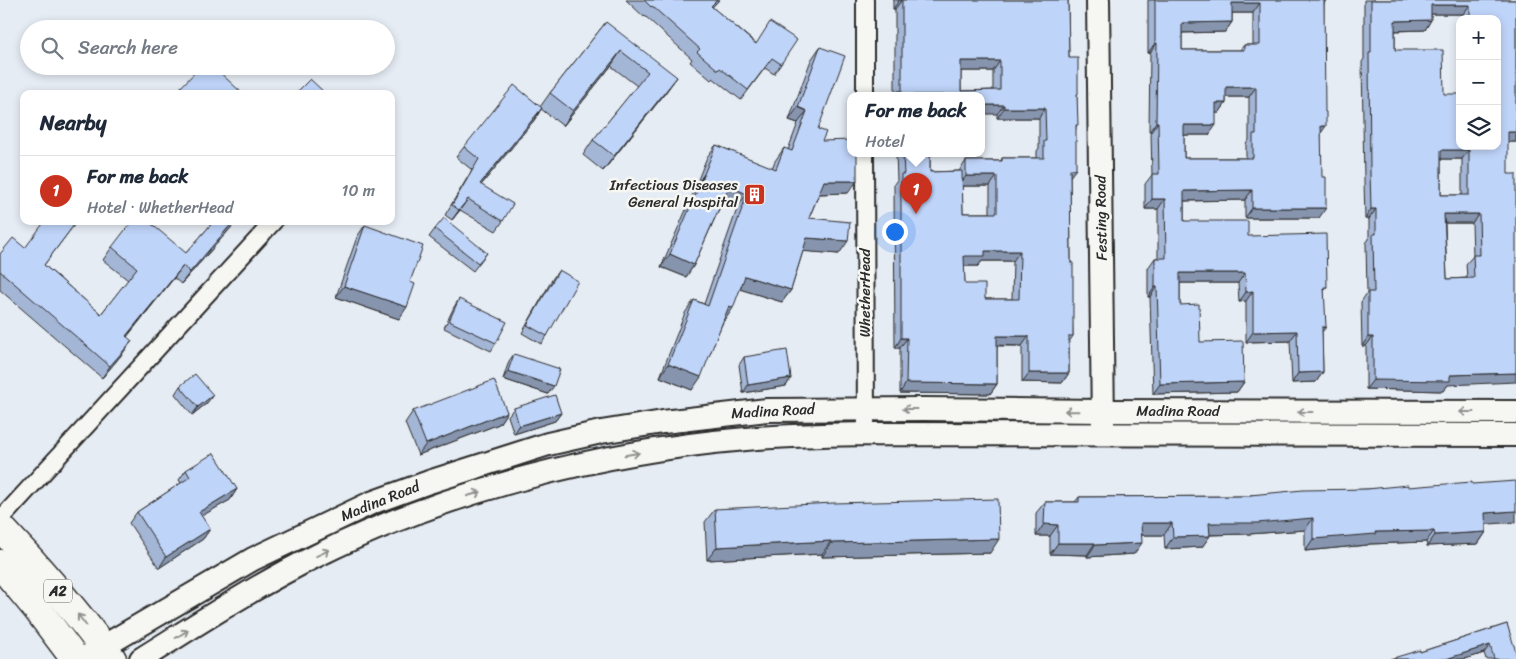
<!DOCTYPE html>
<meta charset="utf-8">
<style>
body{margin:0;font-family:Sriracha,sans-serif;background:#f6f6f7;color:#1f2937}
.controls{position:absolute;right:15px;top:15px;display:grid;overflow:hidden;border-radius:10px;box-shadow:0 2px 8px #0003}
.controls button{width:45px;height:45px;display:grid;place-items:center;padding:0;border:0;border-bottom:1px solid #e0e1e3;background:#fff;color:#1f2937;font:25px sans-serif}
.you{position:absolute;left:894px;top:231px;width:18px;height:18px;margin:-12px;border:4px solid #fff;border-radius:50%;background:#1a73e8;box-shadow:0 0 0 8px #1a73e833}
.badge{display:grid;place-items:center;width:32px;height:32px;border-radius:50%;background:#c8321e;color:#fff;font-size:16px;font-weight:700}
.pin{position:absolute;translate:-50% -41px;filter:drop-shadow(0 1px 2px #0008)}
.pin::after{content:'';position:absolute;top:26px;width:18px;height:15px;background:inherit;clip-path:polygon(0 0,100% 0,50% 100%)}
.popup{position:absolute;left:847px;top:92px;width:138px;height:65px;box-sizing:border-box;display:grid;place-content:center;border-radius:10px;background:#fff;filter:drop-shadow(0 1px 4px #0005);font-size:16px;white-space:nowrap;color:#747a83}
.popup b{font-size:19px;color:#1f2937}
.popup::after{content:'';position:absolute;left:50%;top:100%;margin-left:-10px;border:10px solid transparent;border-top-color:#fff}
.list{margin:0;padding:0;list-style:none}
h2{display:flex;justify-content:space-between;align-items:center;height:65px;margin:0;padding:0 20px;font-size:21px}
h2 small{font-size:16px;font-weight:400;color:#747a83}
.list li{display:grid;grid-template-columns:32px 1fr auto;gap:15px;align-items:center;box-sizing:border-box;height:70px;padding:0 20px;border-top:1px solid #e0e1e3}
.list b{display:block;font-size:19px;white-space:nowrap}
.list p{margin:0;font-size:16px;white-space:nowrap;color:#747a83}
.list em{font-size:16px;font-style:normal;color:#747a83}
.icon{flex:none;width:28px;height:28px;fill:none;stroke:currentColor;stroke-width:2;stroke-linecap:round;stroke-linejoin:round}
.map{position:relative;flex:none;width:1516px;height:659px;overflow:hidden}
.search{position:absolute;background:#fff;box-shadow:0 2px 8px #0003;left:20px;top:20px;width:375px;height:55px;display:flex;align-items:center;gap:12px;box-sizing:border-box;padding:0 18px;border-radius:28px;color:#747a83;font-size:19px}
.panel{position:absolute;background:#fff;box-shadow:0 2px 8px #0003;left:20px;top:90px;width:375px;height:135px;border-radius:10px}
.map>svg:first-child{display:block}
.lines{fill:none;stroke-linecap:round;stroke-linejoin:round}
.street-casing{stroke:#2b2b2b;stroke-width:20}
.secondary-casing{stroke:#2b2b2b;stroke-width:26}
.highway-casing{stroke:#2b2b2b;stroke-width:31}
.street{stroke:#f6f6f2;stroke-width:16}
.secondary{stroke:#f6f6f2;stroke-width:22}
.highway{stroke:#f6f6f2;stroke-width:28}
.wall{fill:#a4b6d6;stroke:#2b2b2b;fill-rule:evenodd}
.shaded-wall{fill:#8694ae;stroke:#2b2b2b}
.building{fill:#bfd4f9;stroke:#2b2b2b;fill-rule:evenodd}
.oneway{stroke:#90908e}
.labels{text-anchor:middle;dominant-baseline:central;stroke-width:5;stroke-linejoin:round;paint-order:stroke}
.shield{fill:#f6f6f2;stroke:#686867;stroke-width:1}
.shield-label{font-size:14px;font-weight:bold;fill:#2b2b2b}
.poi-label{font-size:15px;fill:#2b2b2b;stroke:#f6f6f2;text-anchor:end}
.street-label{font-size:15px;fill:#2b2b2b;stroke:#f6f6f2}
</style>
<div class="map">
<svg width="1516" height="659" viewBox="0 0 1516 659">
<rect width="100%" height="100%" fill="#e6ecf4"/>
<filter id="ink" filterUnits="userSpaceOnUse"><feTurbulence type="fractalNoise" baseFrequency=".02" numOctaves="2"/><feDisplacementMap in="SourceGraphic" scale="10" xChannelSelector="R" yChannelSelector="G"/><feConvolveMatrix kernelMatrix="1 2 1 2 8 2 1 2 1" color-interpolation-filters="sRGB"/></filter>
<g filter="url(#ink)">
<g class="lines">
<defs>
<g id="street">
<polyline points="865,0 865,95"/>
<polyline points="865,153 866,434"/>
<polyline points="0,520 274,221"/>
</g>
<g id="secondary">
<polyline points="1098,0 1103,426"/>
<polyline points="82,659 253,559 371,503 429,482 548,444 601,432 663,422 767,410 924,409 1103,411 1516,412"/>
<path d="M141,659C199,623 257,585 318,555C447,491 602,451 746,439C786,435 826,435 866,434L1516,435"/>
</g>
<g id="highway">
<path d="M0,527C40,569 77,612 112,659"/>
<polyline points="0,564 38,610 75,659"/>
</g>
</defs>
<use href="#street" class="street-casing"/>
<use href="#secondary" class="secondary-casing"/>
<use href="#highway" class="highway-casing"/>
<use href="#street" class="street"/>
<use href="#secondary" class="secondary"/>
<use href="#highway" class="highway"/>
</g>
<g class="wall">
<polygon points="626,0 719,0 712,7 781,64 774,74 765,68 741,100 713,78 711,80 690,62 692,59 645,16 644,17"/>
<path d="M893,0H1068L1069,58L1077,95L1076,127L1070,178L1071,263L1073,336L1069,342V373L1062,383L1022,382V346H997V384L990,394L900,393V348H895L894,184L897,180L896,153H930V172L959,171L966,161H1001L1002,158H1037V151L1039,148V118H997V114L981,95H895V9H893ZM961,71H993V90L961,91ZM962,186H990V213H963ZM982,261H1013L1012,299H985L965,284L964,266H978Z"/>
<path d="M1148,0H1326L1324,4L1319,218H1245V200L1184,201V221L1248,236L1327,287L1324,290L1322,333L1323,372L1316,382L1292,383L1290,341L1246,342V301L1239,302L1238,283H1180V305L1200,342L1244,382L1237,392L1153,394L1150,297H1148V268L1155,258H1158V209H1145V184L1152,175L1151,132H1149L1150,53H1148ZM1232,13H1253V45H1244L1240,50H1182V33L1225,32L1232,22ZM1226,97H1249V140L1246,144V158H1184V135H1209L1216,113H1219L1226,103Z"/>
<path d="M1364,0H1516V142H1508L1448,385L1443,391L1366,389V346H1362L1361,302L1367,293L1366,243L1369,239V219H1365L1364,181L1362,62L1364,59ZM1431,14H1463V19H1497L1460,146L1444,94L1395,50V31L1425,30L1431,20ZM1441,159H1462V195H1441ZM1445,223H1472L1473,256L1466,264L1467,278L1447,279Z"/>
<polygon points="606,22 666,92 603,171 583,155 593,140 637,86 611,66 563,126 541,109 535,119 481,185 503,221 496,231 460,210 452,220 445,215 472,170 456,157 464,147 540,107 550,93"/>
<polygon points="820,47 818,129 822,141 848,193 819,194 809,218 839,254 803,251 791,290 782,302 740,289 725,320 724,320 692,390 660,377 685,313 694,300 704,304 738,206 723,200 694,265 686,277 661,267 696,187 695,187 707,157 716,145 772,168 775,161 784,148 788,150 798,123 789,120 811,60"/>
<polygon points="180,88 243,94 177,94"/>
<polygon points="77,221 44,265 101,314 128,280 103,260 112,247 186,253 214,221 237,221 181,284 174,278 127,337 123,353 102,378 0,290 0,254 25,248"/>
<polygon points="365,225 410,282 399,319 336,297 357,237"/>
<polygon points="435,229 487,253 473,271 429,237"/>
<polygon points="559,270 547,336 541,344 522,333 553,278"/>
<polygon points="459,299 496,343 491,351 444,328 454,307"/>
<polygon points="514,354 548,394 503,379 509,361"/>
<polygon points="744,357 791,378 786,386 743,393 739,365"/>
<polygon points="180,386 207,403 192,415 175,394"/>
<polygon points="514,408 561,413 555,421 514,434 508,416"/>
<polygon points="413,411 507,412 499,424 418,455 405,423"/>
<polygon points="186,470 237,489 230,500 201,516 210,529 203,539 159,568 129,523 137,512 181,483 179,480"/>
<polygon points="1408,487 1486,524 1486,532 1478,544 1427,546 1426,542 1369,544 1367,545 1305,551 1305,530 1249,534 1210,535 1202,547 1165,549 1164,535 1142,535 1134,554 1087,557 1087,555 1050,554 1050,536 1036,536 1036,513 1045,502 1075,502 1079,497 1249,496 1250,495"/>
<polygon points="715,509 990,553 822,557 822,554 707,560 705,522"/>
<polygon points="1507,624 1516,659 1486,659 1484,653 1465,659 1390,659 1420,652"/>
</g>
<g class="shaded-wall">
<polygon points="717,0 719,0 704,16 711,6"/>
<polygon points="899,0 902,0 895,9 893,9"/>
<polygon points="1232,3 1260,3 1253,13 1225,13"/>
<polygon points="1431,5 1470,5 1463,14 1424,14"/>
<polygon points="1431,20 1425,30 1388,31 1395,21"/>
<polygon points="1232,22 1225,32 1175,33 1182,23"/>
<polygon points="1155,43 1157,43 1150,53 1148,53"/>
<polygon points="621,51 611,66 563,126 573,111"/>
<polygon points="961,61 1000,61 993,71 954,71"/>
<polygon points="677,77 666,92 603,171 614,156"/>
<polygon points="1226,87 1256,87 1249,97 1219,97"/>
<polygon points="1216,103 1226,103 1219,113 1209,113"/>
<polygon points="981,105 1004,105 997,114 981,114"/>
<polygon points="798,107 807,111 798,123 789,120"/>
<polygon points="542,108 535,119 473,195 480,184"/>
<polygon points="1004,108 1045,108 1039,118 997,118"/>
<polygon points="1156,122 1158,122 1151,132 1149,132"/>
<polygon points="1184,125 1216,125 1209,135 1177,135"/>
<polygon points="1321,126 1326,126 1319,136"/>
<polygon points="1508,132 1516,132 1516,142 1501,142"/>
<polygon points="1441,150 1469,150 1462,159 1435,159"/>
<polygon points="1070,169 1076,169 1069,178"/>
<polygon points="704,174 704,175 696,187 695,187"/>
<polygon points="966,176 997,176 990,186 959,186"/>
<polygon points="824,181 857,181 848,193 816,194"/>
<polygon points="729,186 747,194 738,206 720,199"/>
<polygon points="1252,190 1245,200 1177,201 1184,191"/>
<polygon points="468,199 460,210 452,220 459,210"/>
<polygon points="1152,199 1165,199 1158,209 1145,209"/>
<polygon points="1252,208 1326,208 1319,218 1245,218"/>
<polygon points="1371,209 1376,209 1369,219 1365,219"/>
<polygon points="1444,214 1479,214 1472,223 1438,223"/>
<polygon points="234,221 237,221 181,284 190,272"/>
<polygon points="807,238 848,241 839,254 798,251"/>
<polygon points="985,251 1020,251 1013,261 982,261 978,266 958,266 964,256"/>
<polygon points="670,254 694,265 686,277 661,267"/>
<polygon points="183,266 174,278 117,348 126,336"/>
<polygon points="1180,273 1245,273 1238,283 1173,283"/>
<polygon points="745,276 791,290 782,302 736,288"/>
<polygon points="344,286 407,307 399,319 336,297"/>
<polygon points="1155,287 1157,287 1150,297 1148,297"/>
<polygon points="1253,291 1246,301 1239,302 1246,292"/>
<polygon points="729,306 733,308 725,320 720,319"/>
<polygon points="1322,327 1326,327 1319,336"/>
<polygon points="1297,331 1290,341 1246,342 1253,332"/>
<polygon points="997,336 1029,336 1022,346 990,345"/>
<polygon points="1368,337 1373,337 1366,346 1362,346"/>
<polygon points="901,338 907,338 900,348 895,348"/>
<polygon points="132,341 123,353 102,378 110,366"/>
<polygon points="668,364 701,377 692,390 660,377"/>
<polygon points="508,371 554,386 548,394 503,379"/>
<polygon points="1323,372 1316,382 1292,383 1298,373"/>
<polygon points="1029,373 1069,373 1062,383 1022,382"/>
<polygon points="1516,373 1516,382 1448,385 1443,391 1366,389 1373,380 1450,375"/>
<polygon points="791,378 786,386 743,393 748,385"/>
<polygon points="1244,382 1237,392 1153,394 1160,384"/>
<polygon points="906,383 997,384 990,394 900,393"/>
<polygon points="213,395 207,403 192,415 198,407"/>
<polygon points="507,412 499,424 418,455 426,444"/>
<polygon points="561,413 555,421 514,434 519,426"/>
<polygon points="237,489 230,500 191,522 199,512"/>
<polygon points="1516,511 1516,522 1477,525 1485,513"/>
<polygon points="1313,518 1305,530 1249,534 1201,535 1209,523"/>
<polygon points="1141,523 1172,523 1164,535 1133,535"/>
<polygon points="1044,524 1058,525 1050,536 1036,536"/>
<polygon points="210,529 203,539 159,568 166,557"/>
<polygon points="1434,531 1426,542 1369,544 1367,545 1305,551 1313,539 1375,532"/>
<polygon points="1486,532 1478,544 1427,546 1435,535"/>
<polygon points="1210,536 1202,547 1165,549 1173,537"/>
<polygon points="999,539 990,553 822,557 831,543"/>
<polygon points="831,541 822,554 707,560 717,547"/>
<polygon points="1058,543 1095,543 1087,555 1050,554"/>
<polygon points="1142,543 1134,554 1087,557 1095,545"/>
<polygon points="1490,645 1484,653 1465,659 1446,659"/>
</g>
<g class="building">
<polygon points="644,0 717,0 711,6 756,44 770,22 797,40 781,64 772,58 748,90 720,68 718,70 697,52 700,49 652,6 651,7"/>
<path d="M902,0H1068L1069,58H1078V94H1077L1078,125H1076V169H1070L1071,263H1073V336H1069V373H1029V336H997V384L906,383L907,338H901V174H904L903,153H930V172L962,171L963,213H997V176H966V161H1002V158H1044V141H1046L1045,108H1004V105H981V95H898V91H902ZM961,61H1000V90L961,91ZM985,251H1020L1019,299H985V284H965L964,256H985Z"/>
<path d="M1155,0H1326H1324L1325,112H1326V126H1321L1322,177H1326V208H1252V190L1184,191V221H1248V236L1326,234L1327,287H1324L1326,327H1322L1323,372L1298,373L1297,331L1253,332V291L1246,292L1245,273H1180V305L1199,304L1200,342L1243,341L1244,382L1160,384L1157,287H1155V258H1166L1165,199H1152V174H1159L1158,122H1156L1157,43H1155ZM1232,3H1260V45H1244V50H1182V23L1232,22ZM1226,87H1256V134H1253V158H1184V125H1216V103H1226Z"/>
<path d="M1371,0H1516V132H1508V174H1516V373L1450,375V381L1373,380V337H1368V292H1374L1373,234H1376V209H1371L1370,172L1369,53H1371ZM1431,5H1470V19H1497V146H1460V94H1444L1443,50H1395V21L1431,20ZM1441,150H1469V195H1441ZM1444,214H1479L1480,255H1473L1474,278L1447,279Z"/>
<polygon points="606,22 677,77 614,156 593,140 648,72 621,51 573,111 550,93"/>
<polygon points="820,47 845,56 818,129 826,132 822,141 851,140 851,153 857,153 857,181 824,181 809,218 850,222 848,241 807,238 791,290 745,276 733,308 729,306 701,377 668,364 694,300 708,306 747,194 729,186 694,265 670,254 704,175 704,174 716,145 776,169 784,148 792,151 807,111 798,107"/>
<polygon points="201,66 213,66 243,94 186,94 180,88"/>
<polygon points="310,79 326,94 295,94"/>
<polygon points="514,85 542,108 480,184 513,204 503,221 468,199 459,210 452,205 479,159 464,147"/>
<polygon points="444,218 487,253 478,263 435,229"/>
<polygon points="45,221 77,221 44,265 101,314 137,268 112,247 132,221 148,221 186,253 214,221 234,221 190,272 183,266 126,336 132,341 110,366 0,271 0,254 13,238 25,248"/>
<polygon points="365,225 423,246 410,282 415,284 407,307 344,286"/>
<polygon points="559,270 578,281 547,336 527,325"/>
<polygon points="459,299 507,322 496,343 449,321"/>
<polygon points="787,350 791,378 748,385 744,357"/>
<polygon points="514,354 560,369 554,386 508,371"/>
<polygon points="195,374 213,395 198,407 180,386"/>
<polygon points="494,380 507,412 426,444 413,411"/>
<polygon points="555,395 561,413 519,426 514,408"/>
<polygon points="214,453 237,489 199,512 210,529 166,557 137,512 190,477 186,470"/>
<polygon points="1516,481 1516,511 1485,513 1486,532 1435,535 1434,531 1375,532 1376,534 1313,539 1313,518 1257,523 1209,523 1210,536 1173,537 1172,523 1141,523 1142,543 1095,545 1095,543 1058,543 1058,525 1044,524 1045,502 1079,502 1079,497 1250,496 1250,495 1303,490 1367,489 1408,485 1408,487 1472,482 1472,484"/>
<polygon points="998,499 999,539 831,543 831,541 717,547 715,509 834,503"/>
<polygon points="1507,624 1516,652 1516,659 1494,659 1490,645 1446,659 1390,659 1420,650 1420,652"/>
</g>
<defs><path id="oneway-shaft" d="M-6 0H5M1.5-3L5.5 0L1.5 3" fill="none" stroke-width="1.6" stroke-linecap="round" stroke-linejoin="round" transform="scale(1.25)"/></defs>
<g class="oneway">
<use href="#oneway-shaft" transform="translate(910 409) rotate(180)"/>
<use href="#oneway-shaft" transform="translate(1072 411) rotate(-179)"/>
<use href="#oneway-shaft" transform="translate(1305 412) rotate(-180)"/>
<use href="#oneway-shaft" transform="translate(1467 412) rotate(180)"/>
<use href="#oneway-shaft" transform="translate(632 454) rotate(-9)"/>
<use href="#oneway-shaft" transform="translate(474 494) rotate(-17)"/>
<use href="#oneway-shaft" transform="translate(323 553) rotate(-25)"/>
<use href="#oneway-shaft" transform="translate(82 620) rotate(-127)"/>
<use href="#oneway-shaft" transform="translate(182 634) rotate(-32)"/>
</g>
</g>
<defs>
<symbol id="building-square" viewBox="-11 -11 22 22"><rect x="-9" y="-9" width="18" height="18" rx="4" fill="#c8321e" stroke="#f6f6f2"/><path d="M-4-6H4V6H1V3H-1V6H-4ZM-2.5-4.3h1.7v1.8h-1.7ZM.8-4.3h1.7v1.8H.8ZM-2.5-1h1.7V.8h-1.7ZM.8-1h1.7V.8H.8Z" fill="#fff"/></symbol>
</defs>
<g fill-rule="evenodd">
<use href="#building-square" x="742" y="182" width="25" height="25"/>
</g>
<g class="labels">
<rect class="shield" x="44" y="579.5" width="28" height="23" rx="4"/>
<g class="shield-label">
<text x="58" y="591">A2</text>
</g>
<g class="poi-label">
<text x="738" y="185">Infectious Diseases<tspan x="738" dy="17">General Hospital</tspan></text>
</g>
<g class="street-label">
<text transform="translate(1101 218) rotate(-91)">Festing Road</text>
<text transform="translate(865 293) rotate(-90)">WhetherHead</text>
<text transform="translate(773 411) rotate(-3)">Madina Road</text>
<text x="1178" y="411">Madina Road</text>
<text transform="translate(380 501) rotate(-22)">Madina Road</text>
</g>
</g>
</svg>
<div class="controls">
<button>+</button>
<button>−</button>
<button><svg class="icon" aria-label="layers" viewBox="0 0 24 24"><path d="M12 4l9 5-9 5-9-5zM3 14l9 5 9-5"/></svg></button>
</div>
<div class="you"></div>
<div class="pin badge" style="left:916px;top:214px">1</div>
<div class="popup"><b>For me back</b>Hotel</div>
<div class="search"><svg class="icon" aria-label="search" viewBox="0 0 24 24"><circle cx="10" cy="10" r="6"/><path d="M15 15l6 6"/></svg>Search here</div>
<section class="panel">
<h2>Nearby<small></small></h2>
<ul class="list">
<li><span class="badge">1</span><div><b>For me back</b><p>Hotel · WhetherHead</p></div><em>10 m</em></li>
</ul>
</section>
</div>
